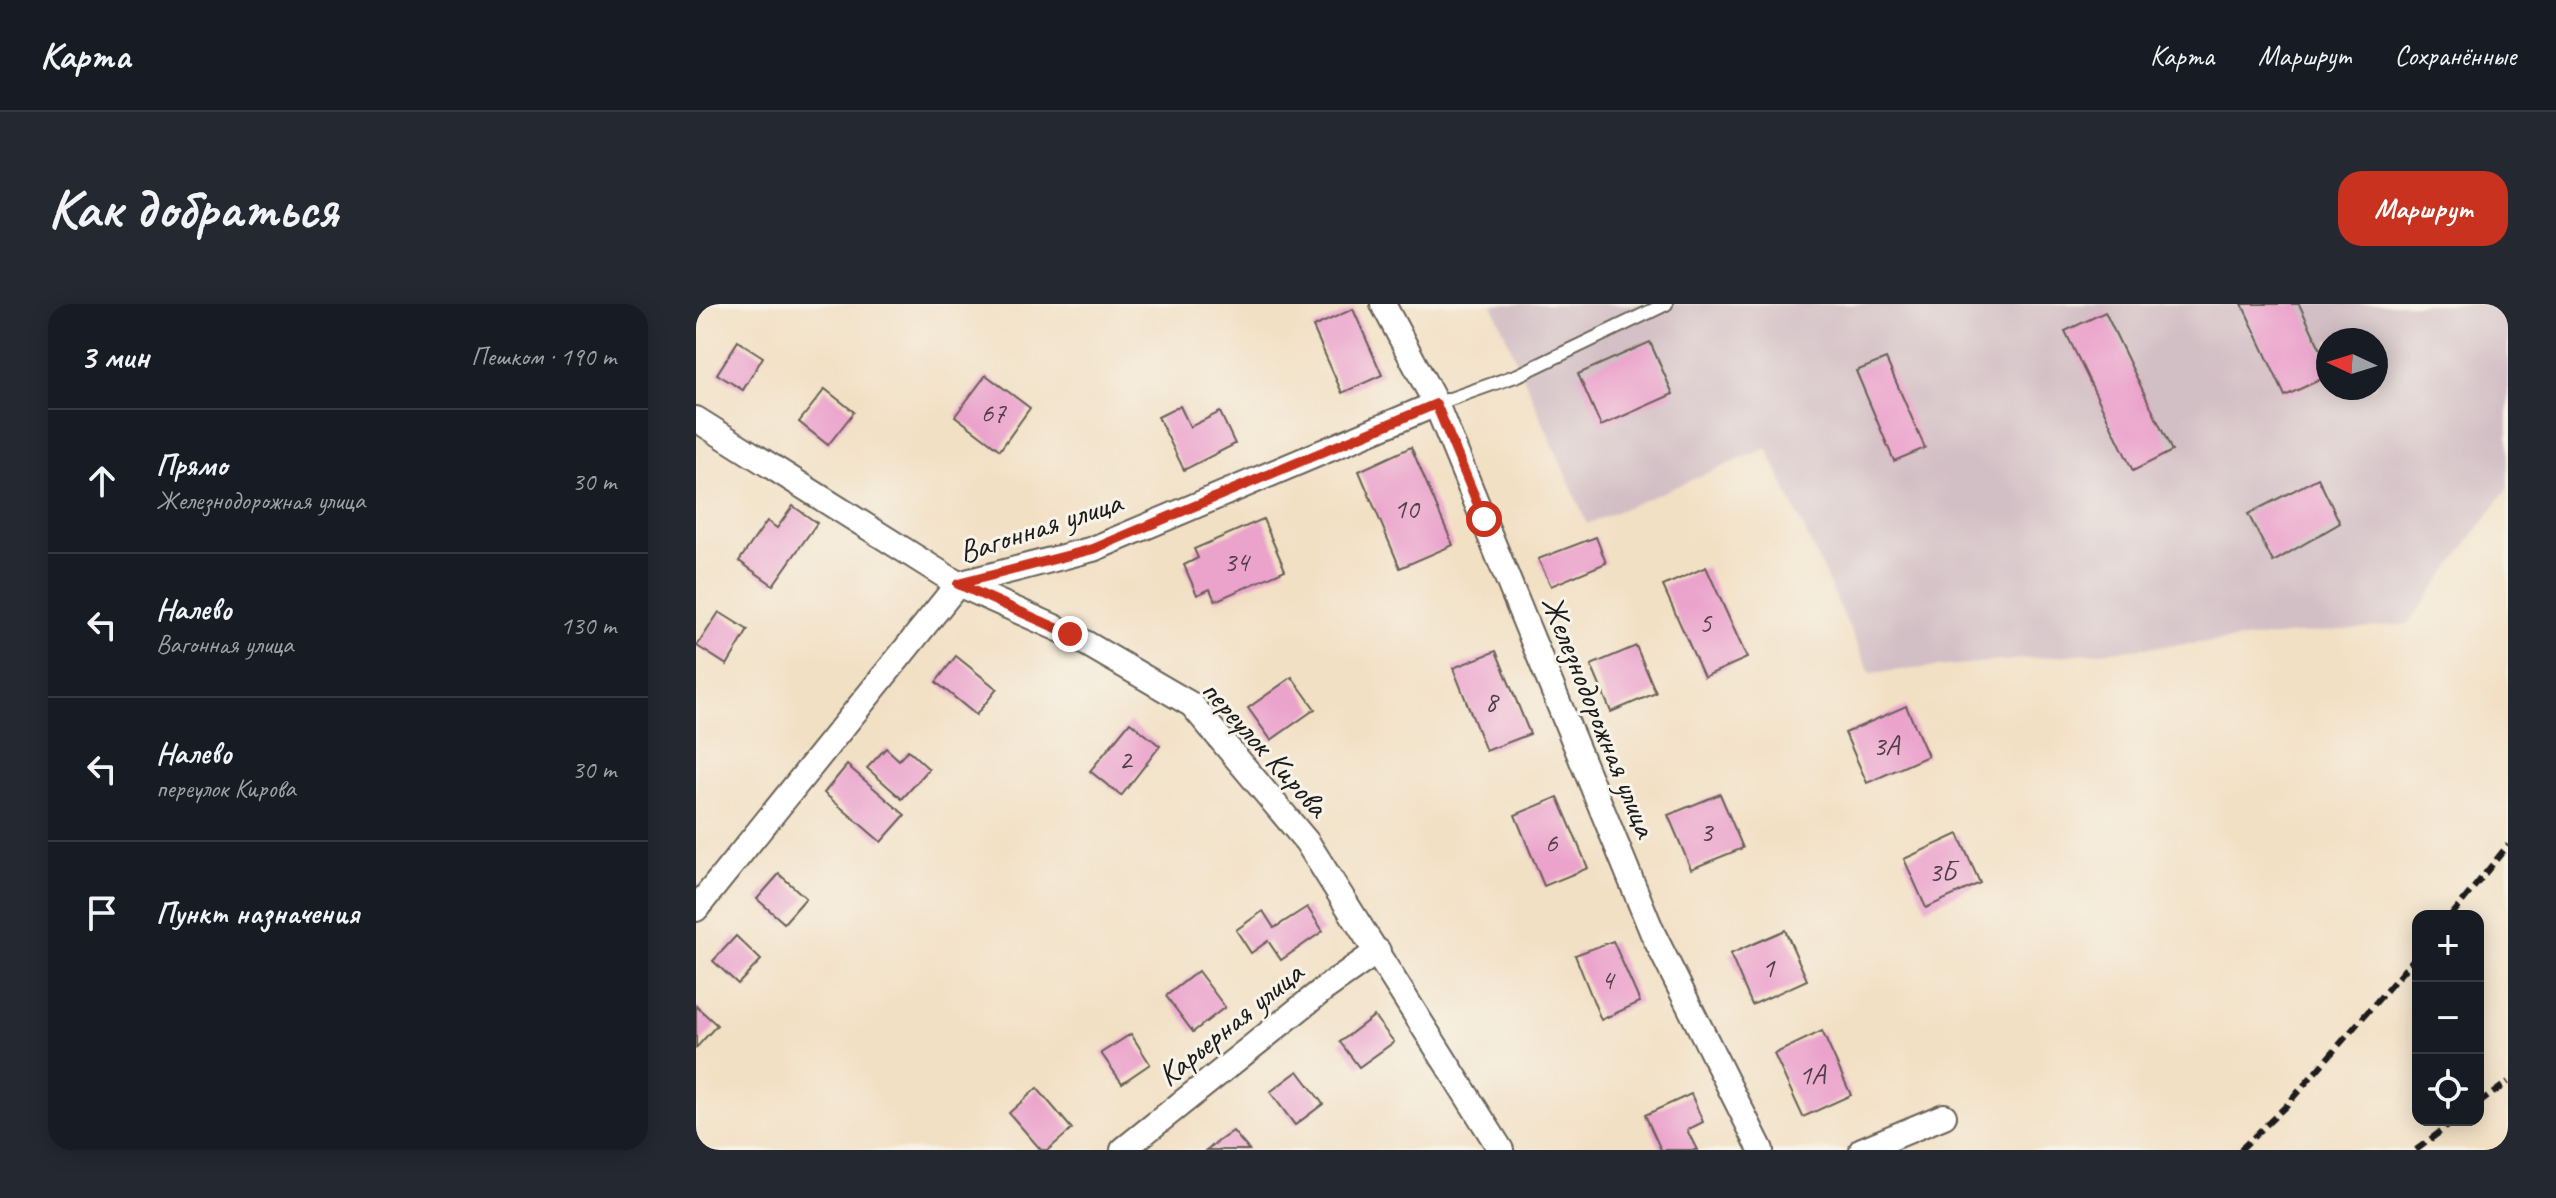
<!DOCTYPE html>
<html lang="ru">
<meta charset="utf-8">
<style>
body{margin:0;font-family:Caveat,sans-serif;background:#242831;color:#f1f3f6}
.controls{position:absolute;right:24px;bottom:24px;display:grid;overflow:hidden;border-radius:16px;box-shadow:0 4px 20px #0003}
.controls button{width:72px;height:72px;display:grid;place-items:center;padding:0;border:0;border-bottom:2px solid #363941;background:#171b24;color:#f1f3f6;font:40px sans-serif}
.compass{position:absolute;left:1620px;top:24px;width:72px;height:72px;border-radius:50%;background:#171b24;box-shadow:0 4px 20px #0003;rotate:274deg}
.stop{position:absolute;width:24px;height:24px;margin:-18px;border:6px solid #c8321e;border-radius:50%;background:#fff}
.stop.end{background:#c8321e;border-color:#fff;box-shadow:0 2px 8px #0008}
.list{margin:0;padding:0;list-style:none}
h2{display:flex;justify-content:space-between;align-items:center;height:104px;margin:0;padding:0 32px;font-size:34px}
h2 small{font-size:26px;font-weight:400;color:#9ea1a6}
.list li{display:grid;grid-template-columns:52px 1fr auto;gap:24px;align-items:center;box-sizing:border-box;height:144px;padding:0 32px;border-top:2px solid #363941}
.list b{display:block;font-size:30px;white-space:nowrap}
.list p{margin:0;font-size:26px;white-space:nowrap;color:#9ea1a6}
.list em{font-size:26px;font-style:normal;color:#9ea1a6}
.icon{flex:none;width:44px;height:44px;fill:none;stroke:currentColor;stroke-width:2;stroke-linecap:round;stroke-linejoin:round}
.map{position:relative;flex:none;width:1812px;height:846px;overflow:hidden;border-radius:24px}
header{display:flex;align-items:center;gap:48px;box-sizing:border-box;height:112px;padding:0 40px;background:#171b24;border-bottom:2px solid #363941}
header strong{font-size:38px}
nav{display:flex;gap:44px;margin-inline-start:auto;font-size:28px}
.intro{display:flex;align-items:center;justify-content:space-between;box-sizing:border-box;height:192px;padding:0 48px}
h1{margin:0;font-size:56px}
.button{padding:20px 36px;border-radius:24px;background:#c8321e;color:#fff;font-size:28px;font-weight:700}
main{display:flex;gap:48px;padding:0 48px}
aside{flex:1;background:#171b24;border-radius:24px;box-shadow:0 4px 20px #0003}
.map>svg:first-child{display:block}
.industrial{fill:#d2bec5;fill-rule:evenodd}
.building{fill:#eba3cc}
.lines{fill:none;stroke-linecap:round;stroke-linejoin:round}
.lane-casing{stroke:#676157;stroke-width:16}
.street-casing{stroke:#676157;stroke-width:28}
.lane{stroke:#fff;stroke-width:12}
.street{stroke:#fff;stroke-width:24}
.rail{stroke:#1c1c1c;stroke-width:6;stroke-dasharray:12 6;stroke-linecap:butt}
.route{stroke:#c8321e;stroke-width:10}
.labels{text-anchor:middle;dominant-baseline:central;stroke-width:6;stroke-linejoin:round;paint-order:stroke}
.number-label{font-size:28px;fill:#503e48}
.street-label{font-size:32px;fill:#1c1c1c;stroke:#f7f3e8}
</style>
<header>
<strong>Карта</strong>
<nav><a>Карта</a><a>Маршрут</a><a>Сохранённые</a></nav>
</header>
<div class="intro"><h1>Как добраться</h1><a class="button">Маршрут</a></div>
<main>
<aside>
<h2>3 мин<small>Пешком · 190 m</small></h2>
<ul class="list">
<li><svg class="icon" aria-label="ahead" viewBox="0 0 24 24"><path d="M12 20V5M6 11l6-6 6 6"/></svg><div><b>Прямо</b><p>Железнодорожная улица</p></div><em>30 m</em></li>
<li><svg class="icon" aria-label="left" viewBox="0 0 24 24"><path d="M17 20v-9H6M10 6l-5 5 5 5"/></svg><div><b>Налево</b><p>Вагонная улица</p></div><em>130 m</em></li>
<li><svg class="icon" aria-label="left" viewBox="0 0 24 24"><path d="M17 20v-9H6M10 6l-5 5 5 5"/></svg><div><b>Налево</b><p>переулок Кирова</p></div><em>30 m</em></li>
<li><svg class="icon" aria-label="arrive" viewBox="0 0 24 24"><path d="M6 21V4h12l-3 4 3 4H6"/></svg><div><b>Пункт назначения</b></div></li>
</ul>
</aside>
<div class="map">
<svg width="1812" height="846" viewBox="0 0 1812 846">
<rect width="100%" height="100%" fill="#f7f3e8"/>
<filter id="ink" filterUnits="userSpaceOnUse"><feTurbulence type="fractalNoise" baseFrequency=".0125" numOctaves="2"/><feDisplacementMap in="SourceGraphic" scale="16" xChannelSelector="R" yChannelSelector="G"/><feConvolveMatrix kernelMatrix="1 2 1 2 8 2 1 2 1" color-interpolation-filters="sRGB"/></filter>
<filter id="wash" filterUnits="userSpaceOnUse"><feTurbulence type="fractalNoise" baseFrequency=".006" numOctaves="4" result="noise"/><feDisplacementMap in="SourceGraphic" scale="32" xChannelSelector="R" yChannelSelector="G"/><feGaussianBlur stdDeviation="1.8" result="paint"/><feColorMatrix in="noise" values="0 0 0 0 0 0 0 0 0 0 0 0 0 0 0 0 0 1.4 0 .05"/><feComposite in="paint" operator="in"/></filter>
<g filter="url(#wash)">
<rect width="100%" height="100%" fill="#f2e0c5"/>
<path class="industrial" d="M796,0H1812V184L1712,320L1174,369L1071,144L891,220ZM1632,36H1680V84H1632Z"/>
<g id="blocks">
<g class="building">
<polygon points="1546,0 1603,0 1632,61 1632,72 1589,92"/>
<polygon points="657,5 686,71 646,89 617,23"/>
<polygon points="1409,8 1476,147 1437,167 1369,27"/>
<polygon points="42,37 67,53 47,86 21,70"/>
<polygon points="954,38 977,90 905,122 882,70"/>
<polygon points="1190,55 1229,144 1198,157 1160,67"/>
<polygon points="290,71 334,104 304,146 259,112"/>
<polygon points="129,85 158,108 132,141 103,118"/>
<polygon points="484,102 494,123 524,108 539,140 488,166 462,113"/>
<polygon points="715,143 757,241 704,264 663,167"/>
<polygon points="1622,174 1644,219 1577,258 1552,210"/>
<polygon points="97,202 121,219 77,281 43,257 71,217 81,224"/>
<polygon points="567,215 589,266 519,297 514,285 501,291 488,261 502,254 498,245"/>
<polygon points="900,233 910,259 855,282 842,255"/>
<polygon points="1010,263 1051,354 1008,373 967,282"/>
<polygon points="23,308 52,326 31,361 1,342"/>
<polygon points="940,342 960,389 915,408 895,361"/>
<polygon points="800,347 834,430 790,447 757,364"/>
<polygon points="260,352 301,385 280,411 240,378"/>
<polygon points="596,373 619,405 575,436 552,404"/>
<polygon points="1210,402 1232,452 1171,479 1149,429"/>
<polygon points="434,418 464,442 425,492 394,467"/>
<polygon points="190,444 203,456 212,446 233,465 206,495 171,464"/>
<polygon points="151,461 209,511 185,538 128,489"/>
<polygon points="1024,490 1047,544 995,565 972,511"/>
<polygon points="862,493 892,564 848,582 819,511"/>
<polygon points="1262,530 1284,579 1230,604 1208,555"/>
<polygon points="83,570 110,594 88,619 61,595"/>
<polygon points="611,603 627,627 585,656 572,637 555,649 540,626 567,607 578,624"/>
<polygon points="1089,626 1111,676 1056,701 1034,650"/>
<polygon points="40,632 65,656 42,680 17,657"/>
<polygon points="917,637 944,698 905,716 879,651"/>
<polygon points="502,667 529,703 497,728 470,692"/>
<polygon points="0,702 21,721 0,744"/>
<polygon points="678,712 698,738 663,763 644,738"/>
<polygon points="1126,727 1155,791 1107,813 1078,750"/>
<polygon points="435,730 454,760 426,779 405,749"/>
<polygon points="602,767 627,800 599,821 574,788"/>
<polygon points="341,784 376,825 352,846 345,846 313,809"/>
<polygon points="995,790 1007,818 991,826 1001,846 965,846 949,811"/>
<polygon points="537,827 553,846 510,846"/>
</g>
</g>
</g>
<g filter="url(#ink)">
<use href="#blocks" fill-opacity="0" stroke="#676157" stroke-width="2"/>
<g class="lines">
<defs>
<polyline id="lane" points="740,100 822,71 970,0"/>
<g id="street">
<polyline points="687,0 740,100 957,630 1065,846"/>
<polyline points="0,115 262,280 374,330 496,401 611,538 805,846"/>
<polyline points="0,605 262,280 397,245 740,100"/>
<polyline points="427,846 628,685 682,647"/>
<polyline points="1166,846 1248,812"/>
</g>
</defs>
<use href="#lane" class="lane-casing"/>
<use href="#street" class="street-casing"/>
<use href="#lane" class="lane"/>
<use href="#street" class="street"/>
<g class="rail">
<polyline points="1755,612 1812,541"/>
<polyline points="1782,800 1812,778"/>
<polyline points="1544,846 1589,803 1722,650"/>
<polyline points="1720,846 1760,816"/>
</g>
</g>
</g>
<g class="lines" filter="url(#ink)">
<polyline class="route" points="374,330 262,280 397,245 740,100 788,215"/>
</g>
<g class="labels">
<g class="number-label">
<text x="297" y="108">67</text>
<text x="710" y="204">10</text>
<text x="540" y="257">34</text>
<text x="1009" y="318">5</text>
<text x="795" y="397">8</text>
<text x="1190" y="441">3А</text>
<text x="429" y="455">2</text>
<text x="1010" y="527">3</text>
<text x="855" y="538">6</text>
<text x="1246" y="567">3Б</text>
<text x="1072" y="663">1</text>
<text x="911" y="675">4</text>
<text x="1116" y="770">1А</text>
</g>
<g class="street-label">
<text transform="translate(344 223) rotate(-18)">Вагонная улица</text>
<text transform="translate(903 412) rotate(68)">Железнодорожная улица</text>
<text transform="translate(569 444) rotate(48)">переулок Кирова</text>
<text transform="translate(534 720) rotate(-39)">Карьерная улица</text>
</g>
</g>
</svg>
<div class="controls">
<button>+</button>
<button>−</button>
<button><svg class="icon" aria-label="locate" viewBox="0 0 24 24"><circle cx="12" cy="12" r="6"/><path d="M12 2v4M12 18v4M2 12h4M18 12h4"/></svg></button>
</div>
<svg class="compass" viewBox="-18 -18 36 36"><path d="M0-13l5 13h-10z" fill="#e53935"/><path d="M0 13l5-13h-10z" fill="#9ea1a6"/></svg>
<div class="stop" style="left:788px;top:215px"></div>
<div class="stop end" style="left:374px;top:330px"></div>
</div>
</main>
